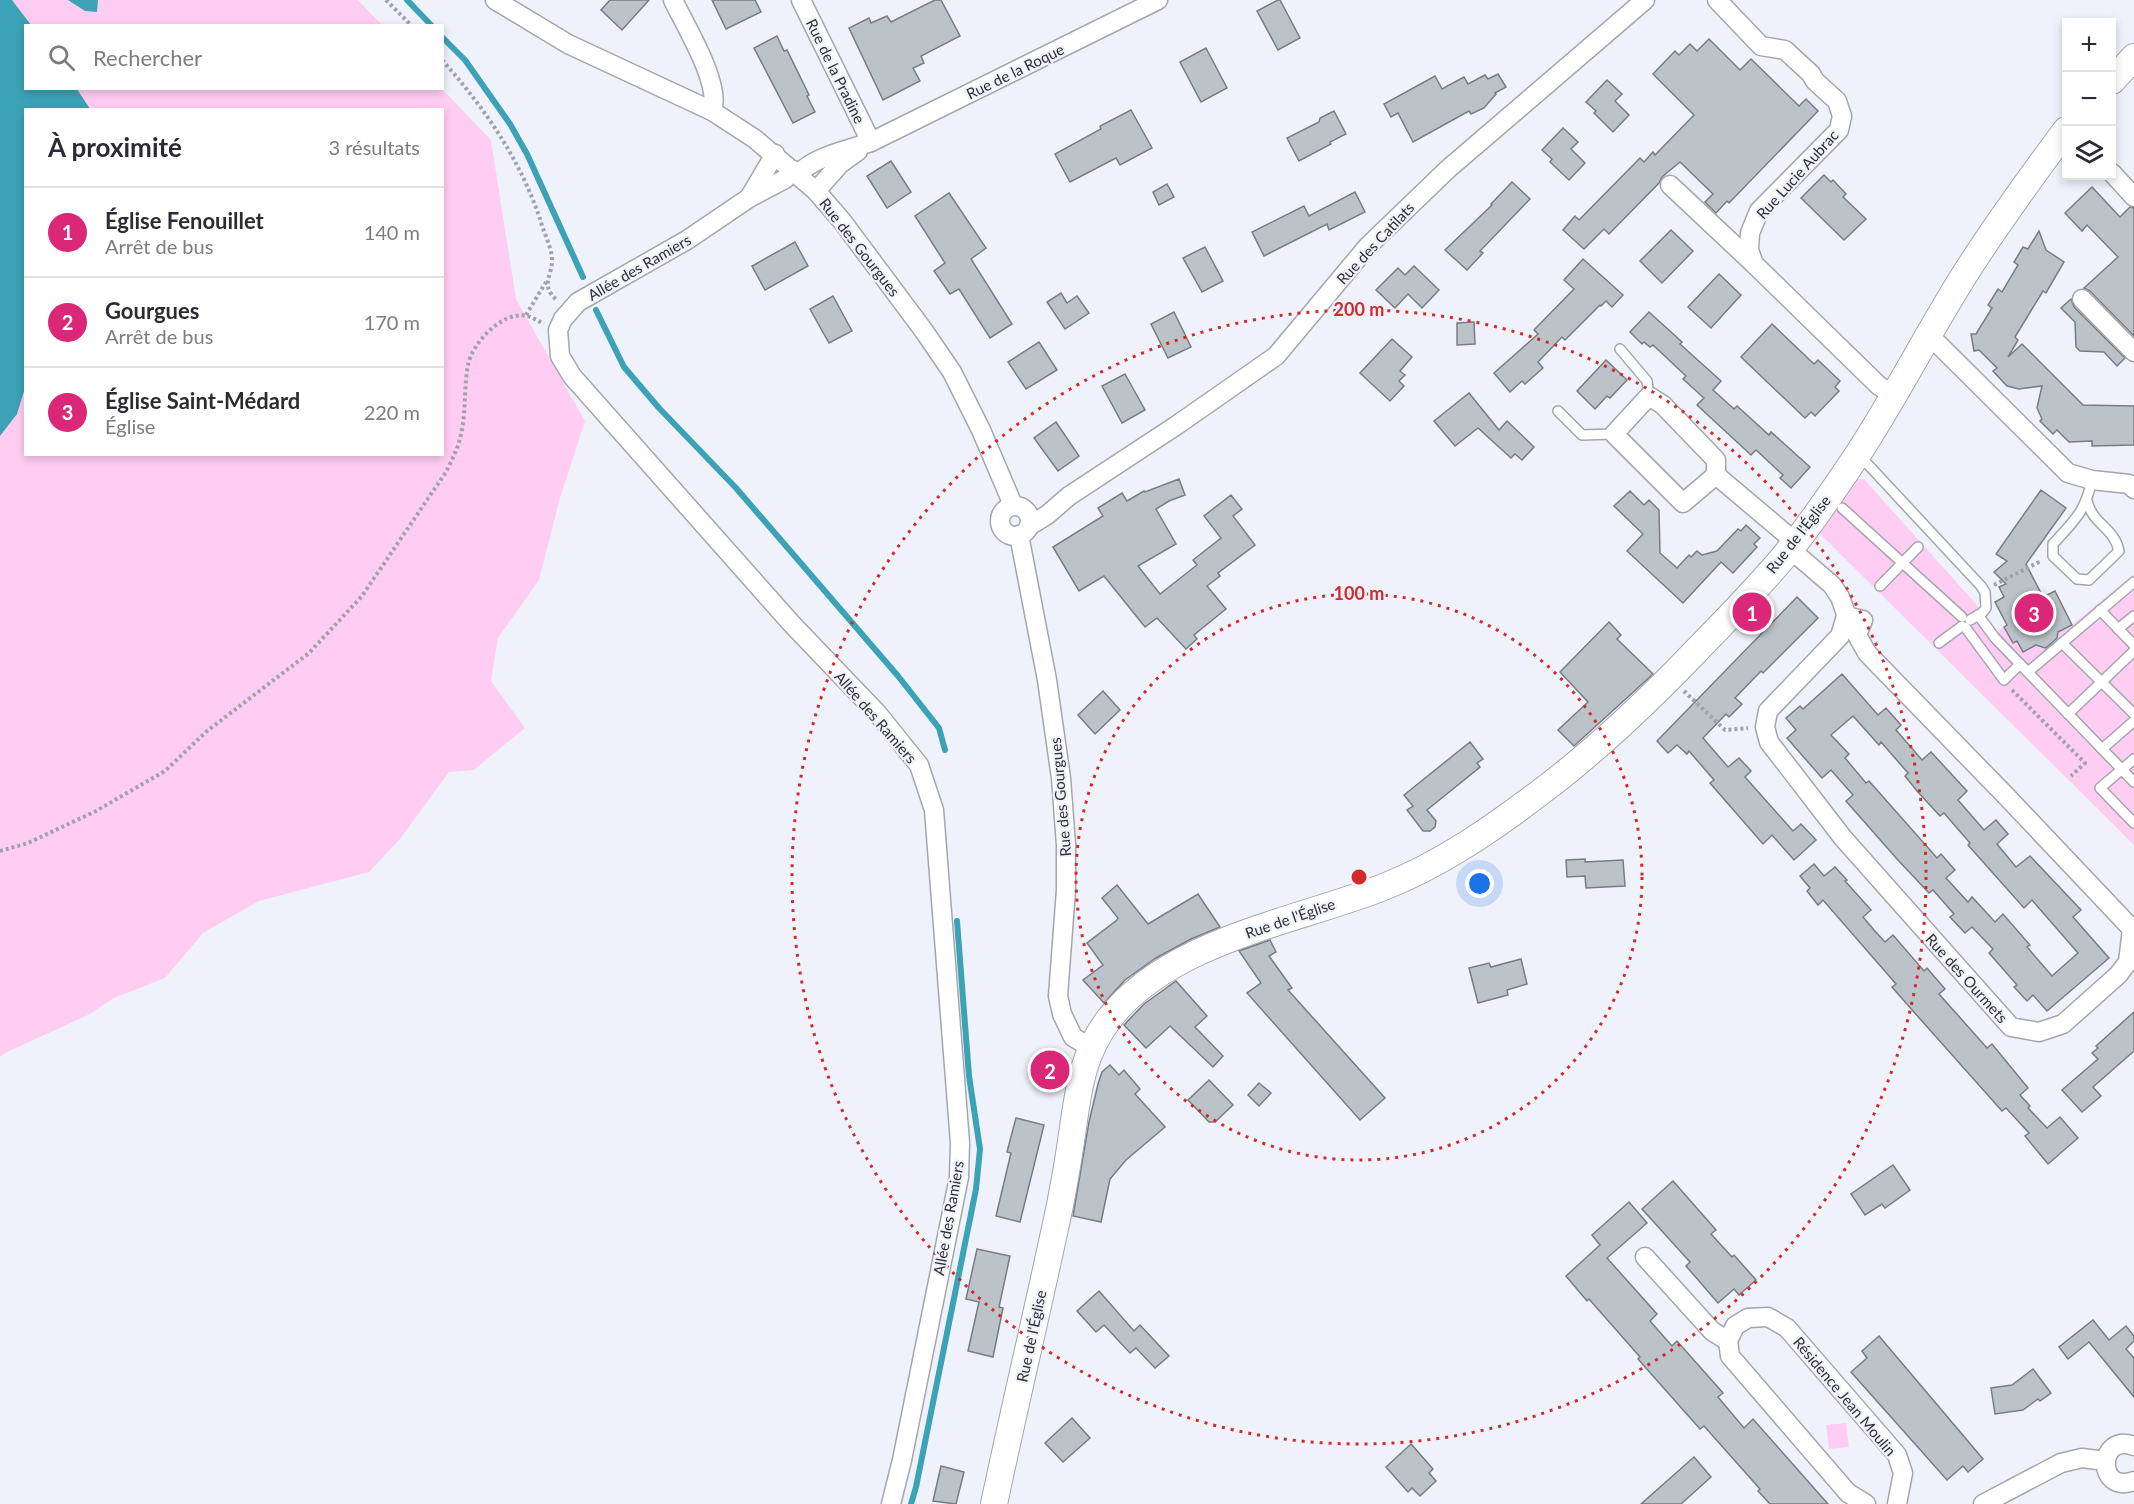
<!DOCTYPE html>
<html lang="fr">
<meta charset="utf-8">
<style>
body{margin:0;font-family:Lato,sans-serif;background:#f7f7f7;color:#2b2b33}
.controls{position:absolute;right:18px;top:18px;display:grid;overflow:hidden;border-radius:0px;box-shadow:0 3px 9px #0003}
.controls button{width:54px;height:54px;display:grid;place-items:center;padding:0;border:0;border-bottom:2px solid #e1e1e2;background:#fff;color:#2b2b33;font:30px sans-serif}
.you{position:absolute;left:1480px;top:884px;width:21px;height:21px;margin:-15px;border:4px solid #fff;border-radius:50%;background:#1a73e8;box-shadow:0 0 0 9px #1a73e833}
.badge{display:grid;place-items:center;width:39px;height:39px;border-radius:50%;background:#db2777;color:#fff;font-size:20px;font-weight:700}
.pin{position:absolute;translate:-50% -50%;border:3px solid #fff;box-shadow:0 2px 6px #0006}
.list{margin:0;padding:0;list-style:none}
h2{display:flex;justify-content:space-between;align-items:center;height:78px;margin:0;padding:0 24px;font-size:26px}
h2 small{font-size:20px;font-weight:400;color:#7c7c81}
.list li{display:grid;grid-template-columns:39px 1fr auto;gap:18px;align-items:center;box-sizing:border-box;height:90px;padding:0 24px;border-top:2px solid #e1e1e2}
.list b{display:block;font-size:22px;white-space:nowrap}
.list p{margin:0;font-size:20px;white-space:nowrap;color:#7c7c81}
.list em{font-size:20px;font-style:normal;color:#7c7c81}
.icon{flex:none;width:33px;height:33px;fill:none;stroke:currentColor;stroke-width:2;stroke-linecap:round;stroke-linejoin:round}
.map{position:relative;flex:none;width:2134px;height:1504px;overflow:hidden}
.search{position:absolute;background:#fff;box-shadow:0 3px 9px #0003;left:24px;top:24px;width:420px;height:66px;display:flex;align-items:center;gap:15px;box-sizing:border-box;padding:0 21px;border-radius:0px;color:#7c7c81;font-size:22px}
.panel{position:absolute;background:#fff;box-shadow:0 3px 9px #0003;left:24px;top:108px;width:420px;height:348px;border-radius:0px}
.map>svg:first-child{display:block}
.green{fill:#ffcdf2;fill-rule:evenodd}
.water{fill:#3ca2b6}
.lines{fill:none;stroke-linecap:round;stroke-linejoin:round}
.stream{stroke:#3ca2b6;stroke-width:6}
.building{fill:#bbc3c9;stroke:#777d83;stroke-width:1.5;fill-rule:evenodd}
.lane-casing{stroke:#a4a6ae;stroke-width:12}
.street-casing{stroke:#a4a6ae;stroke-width:21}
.secondary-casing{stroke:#a4a6ae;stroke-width:28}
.path{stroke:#a0a2a9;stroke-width:4;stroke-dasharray:3 3;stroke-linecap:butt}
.lane{stroke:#fff;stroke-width:9}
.street{stroke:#fff;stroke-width:18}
.secondary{stroke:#fff;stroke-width:26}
.ring{fill:none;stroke:#d62828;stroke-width:3;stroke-dasharray:3 6}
.labels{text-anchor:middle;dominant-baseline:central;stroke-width:4.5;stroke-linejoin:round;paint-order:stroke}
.street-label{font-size:15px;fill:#2f3033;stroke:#f0f2fb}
.centre{fill:#d62828;stroke:#f0f2fb;stroke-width:3}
.ring-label{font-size:18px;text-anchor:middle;font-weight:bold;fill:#d62828;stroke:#f0f2fb;stroke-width:4.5;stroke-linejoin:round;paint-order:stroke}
</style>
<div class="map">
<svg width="2134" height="1504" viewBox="0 0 2134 1504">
<rect width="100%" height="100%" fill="#f0f2fb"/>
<g class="green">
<path d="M0,0H358L382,25L26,26V88L442,89L491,140L516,299L585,421L560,498L539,580L498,638L491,681L525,728L474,770L449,772L400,839L369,872L259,901L203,933L165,978L114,998L88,1015L5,1053L0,1057ZM26,110H442V454H26Z"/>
<polygon points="1856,479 1864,479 1976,604 1996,632 2004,627 2013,643 2017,641 2023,652 2036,645 2045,648 2056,642 2058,632 2072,625 2134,574 2134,845 1818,532"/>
<polygon points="1846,1423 1849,1447 1829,1449 1826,1425"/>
</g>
<g class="water">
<polygon points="0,0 12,0 31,25 26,26 26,88 77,89 90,109 26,110 25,388 17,414 0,436"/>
<polygon points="68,0 98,0 97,12 85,11"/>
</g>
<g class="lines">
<g class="stream">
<polyline points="407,0 432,26"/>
<polyline points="442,37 465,60 510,124 527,154 583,277"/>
<polyline points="596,310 624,367 659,408 736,488 898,676 939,728 945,750"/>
<polyline points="911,1504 916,1487 976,1189 980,1149 969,1076 957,921"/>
</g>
</g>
<g class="building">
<polygon points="610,0 649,0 622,30 601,10"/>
<polygon points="712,0 755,0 761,12 726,29"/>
<polygon points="935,0 941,0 960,36 921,56 924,63 913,68 920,81 883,100 849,28 869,18 871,23 887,16 891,22"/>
<polygon points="1278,0 1280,0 1300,38 1278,50 1257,11"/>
<polygon points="777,36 784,51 787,50 809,95 807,96 815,112 793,123 754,48"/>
<polygon points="1709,39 1740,70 1751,59 1799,106 1806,99 1818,111 1729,203 1727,201 1716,213 1705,202 1713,194 1680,162 1662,177 1659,183 1609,234 1604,229 1584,249 1563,230 1575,216 1579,220 1640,158 1644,162 1653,152 1655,155 1694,115 1653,74 1675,51 1679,55 1690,44 1697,51"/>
<polygon points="1206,48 1227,88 1201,102 1180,62"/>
<polygon points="1498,74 1506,87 1495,93 1496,94 1484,108 1471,114 1469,111 1413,142 1398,113 1391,117 1384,104 1435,76 1442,89 1464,77 1468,84 1485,75 1488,79"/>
<polygon points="1607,80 1622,94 1615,101 1629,115 1613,132 1594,113 1596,111 1586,102"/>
<polygon points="1131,110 1152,148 1120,165 1116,158 1070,182 1055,154 1101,129 1100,126"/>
<polygon points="1334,111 1346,134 1330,142 1331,144 1299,161 1287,138 1319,122 1320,118"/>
<polygon points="1563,128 1578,142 1571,149 1585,163 1569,180 1550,162 1552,159 1542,150"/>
<polygon points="891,161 911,192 887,208 867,176"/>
<polygon points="1824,175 1831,182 1833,180 1846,194 1843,197 1866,219 1844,240 1801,198"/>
<polygon points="1512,182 1530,199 1480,251 1483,253 1467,270 1445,250 1492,205 1491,204"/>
<polygon points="1167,184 1174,197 1159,205 1153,192"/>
<polygon points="2092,187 2120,217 2130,207 2134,208 2134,336 2090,291 2084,288 2118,257 2087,225 2082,231 2065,213"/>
<polygon points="1355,192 1365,212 1329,230 1327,224 1264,256 1252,232 1304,206 1309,216"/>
<polygon points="949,193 986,248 971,259 1012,324 990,338 959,289 950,294 934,271 945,263 915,216"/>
<polygon points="1671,230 1693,251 1662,283 1640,261"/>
<polygon points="2039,231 2046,250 2064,262 2046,293 2043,291 2015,337 2018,340 2008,357 2022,344 2083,405 2134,406 2134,445 2092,446 2092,441 2069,442 2057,430 2053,434 2040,421 2042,419 2037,408 2042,386 2019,389 2007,386 1993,371 1997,368 1979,350 1974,351 1971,334 1976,334 1992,308 1988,305 1998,289 2002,292 2018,265 2014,262 2023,247 2028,249"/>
<polygon points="795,242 808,266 765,290 752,266"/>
<polygon points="1205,247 1223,281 1202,292 1183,258"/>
<polygon points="1583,259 1623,295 1612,307 1606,301 1601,306 1600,305 1565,340 1562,337 1538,362 1543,368 1525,384 1522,381 1510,392 1494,373 1538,334 1534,330 1574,289 1564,280"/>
<polygon points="1414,266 1439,290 1422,308 1408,294 1395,308 1376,290 1398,268 1405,275"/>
<polygon points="1719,274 1741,295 1711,328 1688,307"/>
<polygon points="1061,293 1067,303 1077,296 1089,313 1065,329 1047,302"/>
<polygon points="833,296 852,331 829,343 810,309"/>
<polygon points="2071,299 2074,307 2125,358 2117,366 2104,352 2080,351 2076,347 2075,322 2061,308"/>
<polygon points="1174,312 1191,347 1168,358 1151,324"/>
<polygon points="1649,312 1682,342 1680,344 1721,381 1713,390 1734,409 1737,406 1769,435 1771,432 1810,467 1791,488 1780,478 1783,475 1756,450 1751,455 1697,405 1704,398 1683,379 1686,376 1653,345 1650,347 1644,342 1642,344 1630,332"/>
<polygon points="1474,322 1475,344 1457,345 1457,323"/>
<polygon points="1772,324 1814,364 1818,360 1840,381 1835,387 1839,391 1815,416 1811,412 1805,418 1741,357"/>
<polygon points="1392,339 1412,357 1400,371 1405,375 1399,381 1404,386 1390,401 1360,373"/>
<polygon points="1039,342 1057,370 1026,389 1008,362"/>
<polygon points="1606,360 1627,380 1610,398 1607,396 1595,409 1577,391"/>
<polygon points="1125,374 1145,410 1122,423 1102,386"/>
<polygon points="1469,393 1499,430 1507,421 1534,447 1522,460 1515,454 1511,458 1478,428 1455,446 1434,421"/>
<polygon points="1056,422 1079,456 1058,471 1034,438"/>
<polygon points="1179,479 1185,495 1169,501 1156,509 1176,544 1138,566 1160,594 1197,565 1193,560 1221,538 1204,516 1231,495 1242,509 1233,516 1255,545 1218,573 1220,576 1207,586 1226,609 1194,635 1197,639 1186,649 1157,618 1145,627 1104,576 1079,591 1053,547 1103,516 1098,508 1122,493 1127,501 1144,491 1145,492"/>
<polygon points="2041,490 2066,508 2026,564 2043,597 2055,591 2072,625 2058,632 2057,638 2047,647 2045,648 2036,645 2023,652 2017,641 2013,643 2004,627 2007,625 1995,602 2004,597 1999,587 2006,584 1994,572 2007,561 1996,554"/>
<polygon points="1630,491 1644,505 1649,500 1659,510 1660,553 1677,568 1689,555 1691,557 1697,551 1702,555 1717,551 1738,529 1741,531 1746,525 1760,538 1754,544 1757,547 1733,573 1721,562 1683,603 1627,551 1643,534 1614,506"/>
<polygon points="1797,597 1818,618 1763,673 1761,671 1735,698 1742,704 1729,717 1726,714 1703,738 1728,767 1739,758 1751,771 1745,777 1793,831 1801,824 1816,840 1794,860 1772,835 1763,844 1710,783 1714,780 1689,751 1687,754 1677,745 1668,753 1657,741"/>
<polygon points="1609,622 1621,635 1617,639 1653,674 1574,746 1558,730 1588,702 1560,672"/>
<path d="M1842,674L1878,715L1886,708L1901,725L1896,730L1922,760L1931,752L1967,791L1958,800L1984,830L1996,820L2008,834L1997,844L2016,867L2030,856L2081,910L2073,917L2109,958L2047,1011L2033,995L2027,1001L2014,987L2017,985L1989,953L1993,949L1972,927L1965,933L1950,917L1954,914L1933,890L1929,893L1897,859L1846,801L1853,795L1831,770L1822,778L1787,738L1796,730L1786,718L1800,706L1803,709ZM1853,716L1879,745L1881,742L1908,773L1905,776L1917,791L1940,816L1944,813L1970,843L1968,845L2024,908L2032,900L2078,953L2052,976L2027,947L2030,945L2003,914L1995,922L1972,897L1968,902L1946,878L1955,870L1941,854L1937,858L1869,781L1866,783L1845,758L1849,754L1831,735Z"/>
<polygon points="1103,691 1120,710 1095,734 1078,715"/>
<polygon points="1470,742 1483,759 1477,763 1480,767 1427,810 1436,821 1435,827 1430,831 1423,831 1407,810 1413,806 1404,795"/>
<polygon points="1585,859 1585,862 1623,860 1625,886 1586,888 1585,876 1567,877 1566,860"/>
<polygon points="1814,864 1824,876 1835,867 1847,880 1845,881 1871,910 1863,917 1874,930 1885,942 1893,935 1924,971 1927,968 1945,989 1939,994 1987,1048 1992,1044 2028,1088 2020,1095 2030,1106 2028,1108 2047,1128 2060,1117 2078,1138 2048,1164 2025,1136 2029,1133 2006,1108 2002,1111 1913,1011 1892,987 1896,984 1823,900 1818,905 1807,891 1810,888 1800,876"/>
<polygon points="1117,885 1148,924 1198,894 1220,927 1191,939 1156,958 1125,980 1104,1003 1083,980 1103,965 1087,943 1117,920 1118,918 1102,898"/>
<polygon points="1270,940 1276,952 1269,956 1292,988 1288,990 1385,1098 1360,1120 1247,993 1261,983 1239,951"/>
<polygon points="1521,959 1527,984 1507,990 1508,995 1478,1003 1469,968 1489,963 1491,967"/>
<polygon points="1176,981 1207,1016 1195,1027 1223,1056 1213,1067 1170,1026 1146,1048 1124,1025 1144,1004"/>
<polygon points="2134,1012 2134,1051 2093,1087 2101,1096 2082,1112 2062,1090 2098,1059 2092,1053 2098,1048 2096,1046"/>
<polygon points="1110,1065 1119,1075 1124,1070 1140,1089 1135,1094 1165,1127 1126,1160 1110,1179 1101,1222 1073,1216 1089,1122 1098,1084 1102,1072"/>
<polygon points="1209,1080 1233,1105 1215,1122 1209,1122 1188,1100"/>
<polygon points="1259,1083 1271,1093 1259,1106 1248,1095"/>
<polygon points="1016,1118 1044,1125 1020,1222 996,1216 1011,1153 1007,1152"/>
<polygon points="1893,1165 1910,1190 1885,1208 1882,1204 1865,1215 1851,1194"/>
<polygon points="1673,1181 1716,1230 1711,1234 1732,1257 1734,1255 1756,1280 1739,1295 1734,1289 1718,1303 1686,1266 1690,1262 1642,1209"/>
<polygon points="1629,1202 1647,1223 1607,1258 1657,1314 1650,1321 1672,1346 1677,1341 1723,1393 1718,1397 1744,1428 1753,1419 1828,1504 1770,1504 1758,1491 1760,1489 1704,1426 1700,1429 1638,1359 1640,1357 1589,1299 1587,1301 1566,1276 1600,1245 1592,1235"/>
<polygon points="977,1249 1010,1256 999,1307 1003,1308 993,1357 968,1351 979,1302 966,1299"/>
<polygon points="1099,1291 1134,1331 1140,1325 1169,1356 1155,1368 1136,1348 1130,1353 1104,1325 1096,1332 1077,1311"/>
<polygon points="2093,1320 2109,1340 2126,1326 2134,1336 2134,1341 2126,1349 2134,1358 2134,1397 2089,1342 2068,1359 2059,1347"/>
<polygon points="1879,1336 1983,1459 1968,1472 1963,1466 1947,1480 1851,1372 1867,1358 1862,1351"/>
<polygon points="2033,1369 2051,1393 2040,1401 2038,1399 2023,1410 1995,1414 1991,1388 2012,1385"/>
<polygon points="1072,1418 1090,1438 1063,1462 1045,1443"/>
<polygon points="1411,1444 1433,1469 1429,1473 1436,1481 1420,1496 1412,1488 1408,1492 1386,1467"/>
<polygon points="1694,1457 1711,1477 1681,1504 1641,1504"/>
<polygon points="941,1466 964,1472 956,1504 933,1501"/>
</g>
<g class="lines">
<defs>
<g id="lane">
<polyline points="1620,349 1647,381 1649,396"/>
<polyline points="1558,411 1582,435 1614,434"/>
<polyline points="1860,456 1981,586 1985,592 1986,608 1982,613 1970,620"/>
<path d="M2087,501C2093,525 2114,527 2119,551L2089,580L2077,579L2053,556V544C2075,520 2085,512 2092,480"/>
<polyline points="1842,508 1962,617"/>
<polyline points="1880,586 1918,547"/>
<polyline points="2100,610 2134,645"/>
<polyline points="1965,627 2004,680 2020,664 1995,638 1978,615"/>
<polyline points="2118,629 2134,616"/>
<polyline points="1939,643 1962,626"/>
<polyline points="2062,643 2134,714"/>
<polyline points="2020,664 2134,782"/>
<polyline points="2028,672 2134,582"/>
<polyline points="2068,714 2134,651"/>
<polyline points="2102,749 2134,721"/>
<polyline points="2134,759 2100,788 2134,823"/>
</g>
<g id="street">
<polyline points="495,0 568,44 712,111 755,139 816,191 842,221 924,331 952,372 981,430 1013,505"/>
<path d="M673,0C685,25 722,85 712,111"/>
<polyline points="801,0 871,142"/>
<polyline points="1717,0 1761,46 1785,50 1811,74 1815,81 1837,101 1842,116 1839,130 1759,211 1750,233 1749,250 1754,264 1878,385 1894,396"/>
<polyline points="793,170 785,179 749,198 687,240 578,302 563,319 558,330 560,356 572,376 790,622 878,714 919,765 934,810 960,1143 959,1177 902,1460 891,1504"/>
<polyline points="2112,173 2134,197"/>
<path d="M798,174C816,156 847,150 871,142L1158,0"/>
<polyline points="1670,185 1753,263"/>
<polyline points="816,191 840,164 858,151"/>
<polyline points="749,198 775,154"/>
<polyline points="2082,299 2134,352"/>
<polyline points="1930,336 2068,473 2092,480 2129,484 2134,489"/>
<polygon points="1649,396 1663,405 1716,460 1716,475 1683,503 1614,434"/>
<polyline points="1716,475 1787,535 1797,555 1832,585 1840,597 1845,611 1846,616 1840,636 1768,711 1765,727 1769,742 1843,838 2011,1027 2039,1032 2063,1024 2118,975 2128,962 2132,929 2008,798 1867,653 1857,635 1863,620 1846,616"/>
<circle cx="1015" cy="521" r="15"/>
<polyline points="1029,526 1047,515 1069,496 1177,425 1276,356 1368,246 1448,169 1645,0"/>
<polyline points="1019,535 1047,680 1061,778 1066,845 1066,890 1058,996 1062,1014 1073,1037 1091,1048"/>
<polyline points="1645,1257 1712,1331 1728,1341"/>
<path d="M2134,1446C2097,1432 2096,1495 2134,1481"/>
<polyline points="1866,1504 1848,1493 1730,1356 1728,1341 1735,1326 1748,1318 1768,1317 1787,1328 1897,1455 1903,1473 1897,1504"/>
<polyline points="1983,1504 2061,1463 2082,1458 2105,1461"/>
</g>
<g id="secondary">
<polyline points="2112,81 2134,57"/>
<path d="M994,1504C1015,1404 1039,1305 1060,1205C1064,1184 1068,1163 1071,1141C1078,1096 1080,1057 1109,1019C1169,941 1293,922 1381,888C1441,865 1495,827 1546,788C1600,747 1650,699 1697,650C1729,617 1762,584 1791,548C1814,520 1835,488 1856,457C1895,398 1927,334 1965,274C1996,225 2031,177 2066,130"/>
</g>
</defs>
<use href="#lane" class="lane-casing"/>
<use href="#street" class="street-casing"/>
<use href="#secondary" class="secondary-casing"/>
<g class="path">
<polyline points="386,0 412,26"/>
<path d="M442,60C484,107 520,159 540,219C543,231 551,246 552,258C553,276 539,285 557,300"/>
<polyline points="526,315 546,282"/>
<polyline points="1994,585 2041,561"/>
<polyline points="2012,690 2085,763 2071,776"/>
<polyline points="1684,691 1725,730 1748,728"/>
<path d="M0,851L28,843L96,811L165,771L207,731L309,653L362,596L446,472C453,458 460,444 462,429C466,408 464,386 468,365C472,343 503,310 527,316C532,317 538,321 544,324"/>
</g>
<use href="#lane" class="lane"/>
<use href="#street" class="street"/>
<use href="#secondary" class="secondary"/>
</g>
<g class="ring">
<circle cx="1359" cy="877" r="283"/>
<circle cx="1359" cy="877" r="567"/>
</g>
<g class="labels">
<g class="street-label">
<text transform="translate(836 71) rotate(64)">Rue de la Pradine</text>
<text transform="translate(1015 71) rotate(-26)">Rue de la Roque</text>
<text transform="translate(1797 174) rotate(-48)">Rue Lucie Aubrac</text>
<text transform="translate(1375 243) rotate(-47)">Rue des Catilats</text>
<text transform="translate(860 247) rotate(52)">Rue des Gourgues</text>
<text transform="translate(639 267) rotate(-30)">Allée des Ramiers</text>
<text transform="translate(1798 534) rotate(-52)">Rue de l'Église</text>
<text transform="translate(876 717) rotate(49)">Allée des Ramiers</text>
<text transform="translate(1060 797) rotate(-95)">Rue des Gourgues</text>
<text transform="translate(1290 918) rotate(-19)">Rue de l'Église</text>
<text transform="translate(1967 978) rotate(48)">Rue des Ourmets</text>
<text transform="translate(948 1218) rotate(-80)">Allée des Ramiers</text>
<text transform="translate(1031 1336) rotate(-78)">Rue de l'Église</text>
<text transform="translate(1845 1396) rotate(50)">Résidence Jean Moulin</text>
</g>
</g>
<circle cx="1359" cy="877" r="9" class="centre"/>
<g class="ring-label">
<text x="1359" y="316">200 m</text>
<text x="1359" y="600">100 m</text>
</g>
</svg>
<div class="controls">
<button>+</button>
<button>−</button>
<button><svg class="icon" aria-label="layers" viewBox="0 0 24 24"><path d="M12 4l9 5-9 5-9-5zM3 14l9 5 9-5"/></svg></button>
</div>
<div class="you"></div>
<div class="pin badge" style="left:1752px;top:612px">1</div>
<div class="pin badge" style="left:1050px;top:1070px">2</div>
<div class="pin badge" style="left:2034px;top:613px">3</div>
<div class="search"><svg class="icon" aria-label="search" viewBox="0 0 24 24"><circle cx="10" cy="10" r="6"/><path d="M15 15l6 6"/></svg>Rechercher</div>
<section class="panel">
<h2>À proximité<small>3 résultats</small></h2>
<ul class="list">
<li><span class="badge">1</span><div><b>Église Fenouillet</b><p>Arrêt de bus</p></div><em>140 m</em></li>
<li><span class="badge">2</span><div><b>Gourgues</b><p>Arrêt de bus</p></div><em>170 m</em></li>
<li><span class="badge">3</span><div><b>Église Saint-Médard</b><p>Église</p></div><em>220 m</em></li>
</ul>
</section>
</div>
